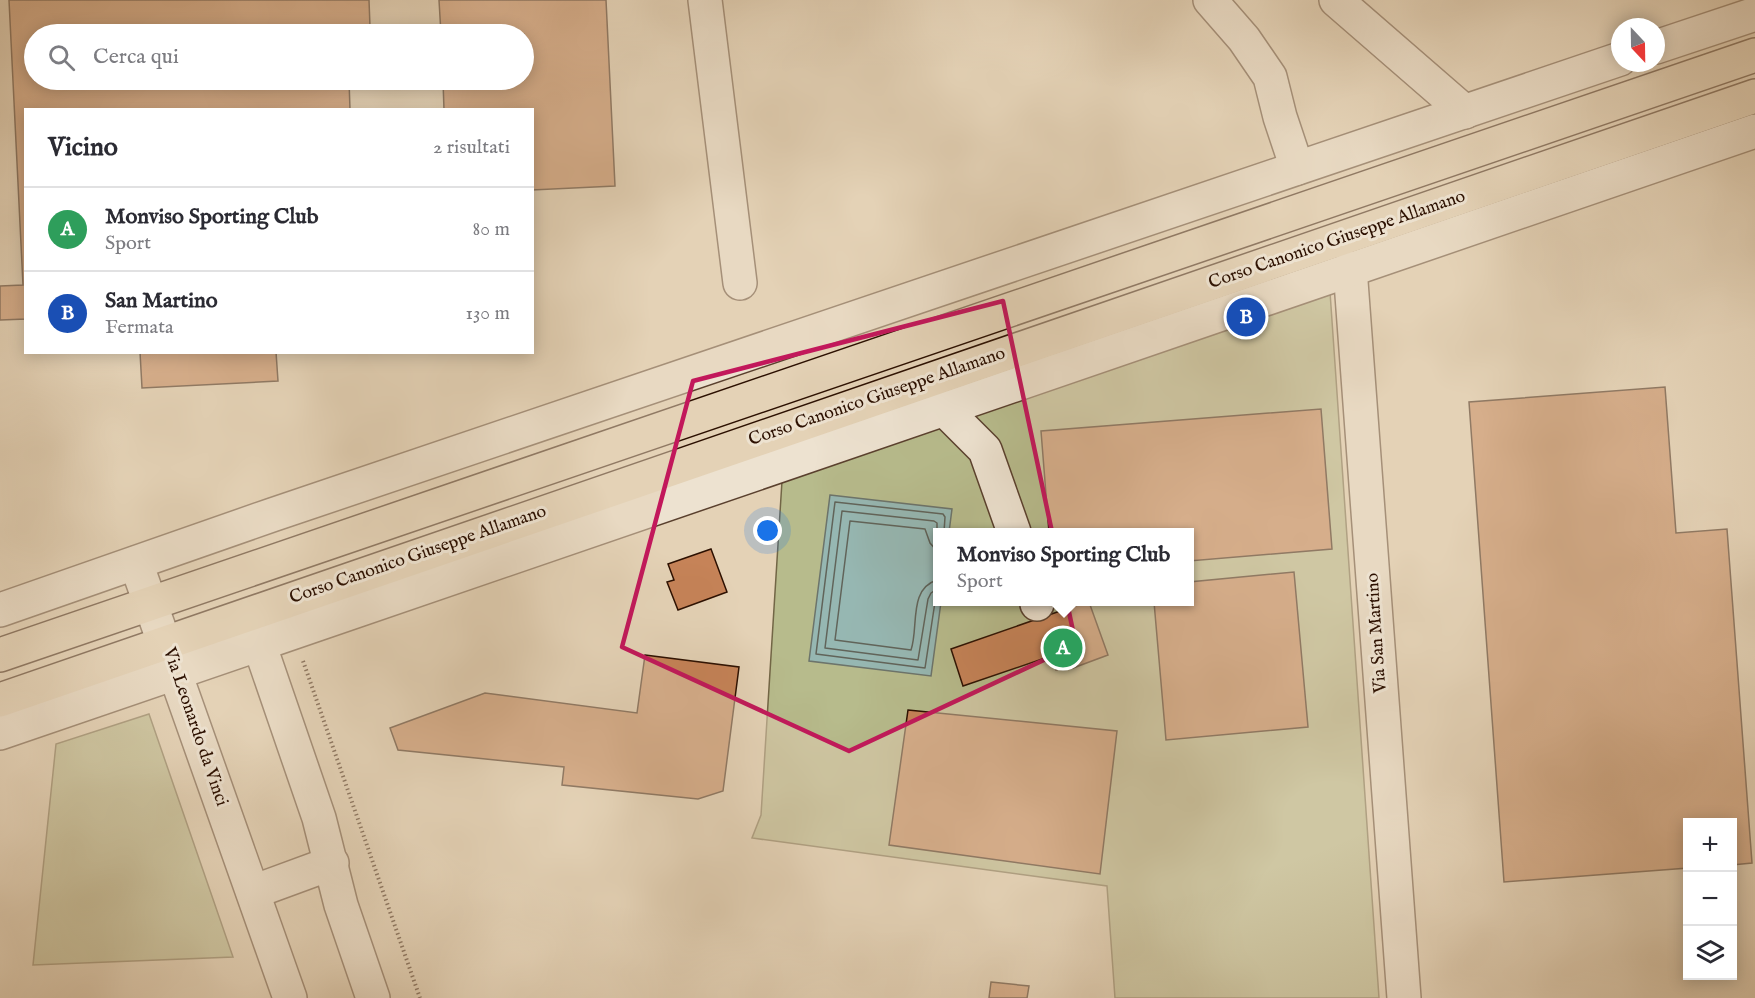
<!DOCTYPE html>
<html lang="it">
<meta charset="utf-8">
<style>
body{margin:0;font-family:"IM FELL English",serif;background:#f7f7f7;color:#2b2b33}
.controls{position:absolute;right:18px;bottom:18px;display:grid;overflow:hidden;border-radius:0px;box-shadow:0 3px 15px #0003}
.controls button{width:54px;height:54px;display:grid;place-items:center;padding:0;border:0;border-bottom:2px solid #e1e1e2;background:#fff;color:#2b2b33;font:30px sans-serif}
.compass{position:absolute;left:1611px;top:18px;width:54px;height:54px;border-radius:50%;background:#fff;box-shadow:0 3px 15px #0003;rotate:158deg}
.you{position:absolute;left:768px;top:531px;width:21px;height:21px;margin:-15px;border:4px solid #fff;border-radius:50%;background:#1a73e8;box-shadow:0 0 0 9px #1a73e833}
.badge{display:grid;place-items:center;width:39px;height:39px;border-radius:50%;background:#2563eb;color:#fff;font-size:20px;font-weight:700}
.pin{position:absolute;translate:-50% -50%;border:3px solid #fff;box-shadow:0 2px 6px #0006}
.popup{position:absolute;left:933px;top:528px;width:261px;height:78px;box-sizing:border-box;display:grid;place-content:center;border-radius:0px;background:#fff;filter:drop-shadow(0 2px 4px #0005);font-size:20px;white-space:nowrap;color:#7c7c81}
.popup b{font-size:22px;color:#2b2b33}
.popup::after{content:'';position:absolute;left:50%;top:100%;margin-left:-12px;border:12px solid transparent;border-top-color:#fff}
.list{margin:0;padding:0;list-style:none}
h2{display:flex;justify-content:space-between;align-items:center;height:78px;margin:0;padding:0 24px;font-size:26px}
h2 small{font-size:20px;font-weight:400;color:#7c7c81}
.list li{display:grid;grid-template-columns:39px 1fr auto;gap:18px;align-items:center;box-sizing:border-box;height:84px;padding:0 24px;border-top:2px solid #e1e1e2}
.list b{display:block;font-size:22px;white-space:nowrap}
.list p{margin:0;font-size:20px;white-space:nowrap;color:#7c7c81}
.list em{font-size:20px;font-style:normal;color:#7c7c81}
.icon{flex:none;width:33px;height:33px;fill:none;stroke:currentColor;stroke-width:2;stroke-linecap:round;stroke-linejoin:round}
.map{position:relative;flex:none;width:1755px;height:998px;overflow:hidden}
.search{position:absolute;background:#fff;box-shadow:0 3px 15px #0003;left:24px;top:24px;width:510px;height:66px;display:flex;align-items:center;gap:15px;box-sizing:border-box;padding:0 21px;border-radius:33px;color:#7c7c81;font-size:22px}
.panel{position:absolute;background:#fff;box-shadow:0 3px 15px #0003;left:24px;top:108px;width:510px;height:246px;border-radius:0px}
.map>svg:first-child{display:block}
.green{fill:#b7bb8c;stroke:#726646;stroke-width:1.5;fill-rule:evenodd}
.water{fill:#96b7b2;stroke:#6c746b;stroke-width:1.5}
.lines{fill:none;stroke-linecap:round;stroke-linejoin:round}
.shore{stroke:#61645a;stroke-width:1.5}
.building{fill:#c68358;stroke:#2c1001;stroke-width:1.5}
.minor-casing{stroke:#5a402e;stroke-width:36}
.major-casing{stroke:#2c1001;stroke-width:36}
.path{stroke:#2c1001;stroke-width:4;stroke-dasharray:1.5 3;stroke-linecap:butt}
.minor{stroke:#ede2d0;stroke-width:33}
.major{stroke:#e4d2b6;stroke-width:33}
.marked{fill:none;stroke:#c2185b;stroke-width:4.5;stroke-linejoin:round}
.labels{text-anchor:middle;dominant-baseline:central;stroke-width:6;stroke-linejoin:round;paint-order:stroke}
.street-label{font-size:18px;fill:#2c1001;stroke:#ede2d0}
</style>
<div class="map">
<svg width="1755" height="998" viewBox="0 0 1755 998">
<rect width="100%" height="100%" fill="#e4d2b6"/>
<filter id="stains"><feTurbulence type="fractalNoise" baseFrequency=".00333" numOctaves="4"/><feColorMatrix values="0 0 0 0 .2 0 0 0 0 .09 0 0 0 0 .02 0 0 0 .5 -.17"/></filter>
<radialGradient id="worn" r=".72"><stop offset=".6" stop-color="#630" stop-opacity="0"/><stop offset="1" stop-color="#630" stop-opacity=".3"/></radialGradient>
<g class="green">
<path d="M1330,292L1379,998H1115L1107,886L752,838L761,815L782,481ZM937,532H1189V602H937Z"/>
<polygon points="149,714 233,957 33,965 56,744"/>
</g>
<polygon class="water" points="830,495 952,509 949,532 937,532 937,602 941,602 931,676 809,661"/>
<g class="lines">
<g class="shore">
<polyline points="937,537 937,523 934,521 842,511 825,648 918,660 928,599 931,593 937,589"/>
<path d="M937,551L930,543L925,529L850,521L835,640L911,650C919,627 908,589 937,580"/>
<polyline points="937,597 935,602 925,668 816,654 835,502 943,514 945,517 944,532"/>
</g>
</g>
<g class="building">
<polygon points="9,0 369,0 370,27 346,28 347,34 34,34 34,80 349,80 350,110 26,110 26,319 0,320 0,286 23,285"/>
<polygon points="439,0 606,0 615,186 532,190 532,110 444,110 443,80 524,80 524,34 441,34"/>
<polygon points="140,352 276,352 278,381 142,388"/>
<polygon points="1665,387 1676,533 1727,529 1752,863 1732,865 1732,822 1688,822 1688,868 1504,882 1469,402"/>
<polygon points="1321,409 1332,549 1189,561 1189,532 1049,532 1041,431"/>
<polygon points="711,549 727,592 678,610 667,582 674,580 668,564"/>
<polygon points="1294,572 1308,727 1166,740 1154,602 1189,602 1189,582"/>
<polygon points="1086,602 1089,602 1108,655 1073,668 1071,665 1056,670 1051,656 963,686 951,649"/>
<polygon points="645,655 739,667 723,791 698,799 562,785 564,767 398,750 390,728 485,693 637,713"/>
<polygon points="908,710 1117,731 1100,874 889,845"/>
<polygon points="991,982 1029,986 1027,998 989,998"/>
</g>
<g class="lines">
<defs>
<g id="minor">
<polyline points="705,0 740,283"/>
<polyline points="1210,0 1244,39 1270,77 1280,117 1297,168"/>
<polyline points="1336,0 1465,112"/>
<polyline points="1656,47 1755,14"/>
<polyline points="1350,268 1404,998"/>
<polyline points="943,408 985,450 1014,532"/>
<polyline points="136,563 290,998"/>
<polyline points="1037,602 1037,604"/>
<polyline points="0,610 272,515 1620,59"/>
<polyline points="252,623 319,818 341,905 373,998"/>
<polyline points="0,733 1755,131"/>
<polyline points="253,892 332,863"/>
</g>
<g id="major">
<polyline points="0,655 1755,55"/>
<polyline points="0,700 1755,96"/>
</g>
</defs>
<use href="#minor" class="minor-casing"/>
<use href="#major" class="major-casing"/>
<polyline class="path" points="303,661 420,998"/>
<use href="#minor" class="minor"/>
<use href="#major" class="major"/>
</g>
<path d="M0 0H1755V998H0ZM1003,301L1076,645L849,751L622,647L693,381Z" fill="#e4d2b6" fill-opacity=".55" fill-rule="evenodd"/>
<path class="marked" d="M1003,301L1076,645L849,751L622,647L693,381Z"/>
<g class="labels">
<g class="street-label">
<text transform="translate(1337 240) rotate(-19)">Corso Canonico Giuseppe Allamano</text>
<text transform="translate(877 397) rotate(-19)">Corso Canonico Giuseppe Allamano</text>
<text transform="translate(418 555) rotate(-19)">Corso Canonico Giuseppe Allamano</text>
<text transform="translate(1377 633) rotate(-94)">Via San Martino</text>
<text transform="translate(195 727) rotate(71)">Via Leonardo da Vinci</text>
</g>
</g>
<rect width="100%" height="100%" filter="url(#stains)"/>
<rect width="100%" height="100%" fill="url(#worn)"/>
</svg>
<div class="controls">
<button>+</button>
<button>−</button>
<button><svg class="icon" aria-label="layers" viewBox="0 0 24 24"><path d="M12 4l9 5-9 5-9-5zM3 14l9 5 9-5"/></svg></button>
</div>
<svg class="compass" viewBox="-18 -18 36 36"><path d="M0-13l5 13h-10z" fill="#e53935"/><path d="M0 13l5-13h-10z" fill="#7c7c81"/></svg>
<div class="you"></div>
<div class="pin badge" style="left:1063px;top:648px;background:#2e9e5b">A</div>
<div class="popup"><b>Monviso Sporting Club</b>Sport</div>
<div class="pin badge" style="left:1246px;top:317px;background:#1a4fb4">B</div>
<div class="search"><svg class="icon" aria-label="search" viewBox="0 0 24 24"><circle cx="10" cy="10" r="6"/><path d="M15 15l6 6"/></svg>Cerca qui</div>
<section class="panel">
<h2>Vicino<small>2 risultati</small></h2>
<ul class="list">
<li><span class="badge" style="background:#2e9e5b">A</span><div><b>Monviso Sporting Club</b><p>Sport</p></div><em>80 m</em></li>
<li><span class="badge" style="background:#1a4fb4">B</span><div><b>San Martino</b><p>Fermata</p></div><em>130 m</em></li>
</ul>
</section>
</div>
